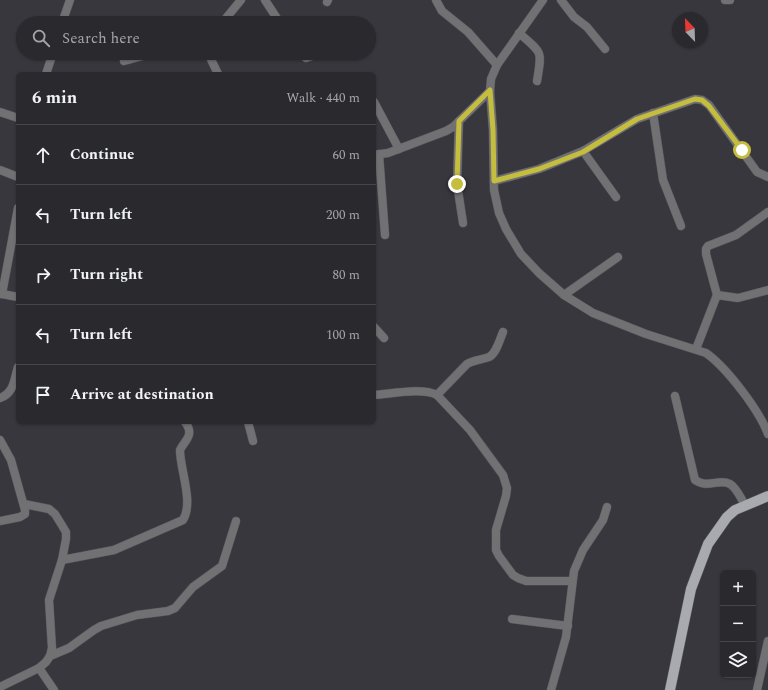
<!DOCTYPE html>
<meta charset="utf-8">
<style>
body{margin:0;font-family:Spectral,serif;background:#313136;color:#f1f3f6}
.controls{position:absolute;right:12px;bottom:12px;display:grid;overflow:hidden;border-radius:6px;box-shadow:0 1px 3px #0004}
.controls button{width:36px;height:36px;display:grid;place-items:center;padding:0;border:0;border-bottom:1px solid #45454a;background:#29292e;color:#f1f3f6;font:20px sans-serif}
.compass{position:absolute;left:672px;top:12px;width:36px;height:36px;border-radius:50%;background:#29292e;box-shadow:0 1px 3px #0004;rotate:337deg}
.stop{position:absolute;width:12px;height:12px;margin:-9px;border:3px solid #c4bd3e;border-radius:50%;background:#fff}
.stop.end{background:#c4bd3e;border-color:#fff;box-shadow:0 1px 4px #0008}
.list{margin:0;padding:0;list-style:none}
h2{display:flex;justify-content:space-between;align-items:center;height:52px;margin:0;padding:0 16px;font-size:17px}
h2 small{font-size:13px;font-weight:400;color:#a5a6aa}
.list li{display:grid;grid-template-columns:26px 1fr auto;gap:12px;align-items:center;box-sizing:border-box;height:60px;padding:0 16px;border-top:1px solid #45454a}
.list b{display:block;font-size:15px;white-space:nowrap}
.list em{font-size:13px;font-style:normal;color:#a5a6aa}
.icon{flex:none;width:22px;height:22px;fill:none;stroke:currentColor;stroke-width:2;stroke-linecap:round;stroke-linejoin:round}
.map{position:relative;flex:none;width:768px;height:690px;overflow:hidden}
.search{position:absolute;background:#29292e;box-shadow:0 1px 3px #0004;left:16px;top:16px;width:360px;height:44px;display:flex;align-items:center;gap:10px;box-sizing:border-box;padding:0 14px;border-radius:22px;color:#a5a6aa;font-size:15px}
.panel{position:absolute;background:#29292e;box-shadow:0 1px 3px #0004;left:16px;top:72px;width:360px;height:352px;border-radius:6px}
.map>svg:first-child{display:block}
.lines{fill:none;stroke-linecap:round;stroke-linejoin:round}
.minor-casing{stroke:#54545a;stroke-width:9}
.major-casing{stroke:#54545a;stroke-width:11}
.minor{stroke:#717174;stroke-width:8}
.major{stroke:#a9a9b0;stroke-width:10}
.route{stroke:#c4bd3e;stroke-width:5}
</style>
<div class="map">
<svg width="768" height="690" viewBox="0 0 768 690">
<rect width="100%" height="100%" fill="#37373d"/>
<g class="lines">
<defs>
<g id="minor">
<polyline points="265,0 280,23"/>
<polyline points="436,0 442,11 468,32 497,65"/>
<path d="M543,0L497,65L491,79L490,91L493,130L494,190L499,213L506,229L521,254L539,273L564,295L593,313L646,334L706,353C727,368 759,410 768,434"/>
<polyline points="561,0 574,17 587,27 605,49"/>
<polyline points="725,0 730,0"/>
<polyline points="327,2 328,0"/>
<polyline points="62,23 70,0"/>
<polyline points="222,23 241,0"/>
<path d="M519,33C543,54 542,50 537,81"/>
<polyline points="208,53 218,74"/>
<polyline points="300,53 306,58 321,53"/>
<polyline points="124,61 154,53"/>
<polyline points="46,74 53,53"/>
<polyline points="374,102 399,149"/>
<polyline points="0,112 18,118"/>
<polyline points="653,113 663,180 681,226"/>
<polyline points="459,121 457,184 463,223"/>
<polyline points="583,151 616,197"/>
<polyline points="379,154 385,235"/>
<polyline points="374,155 388,153 446,131 453,127 490,91"/>
<polyline points="0,170 18,177"/>
<polyline points="494,181 539,169 583,151 637,119 695,99 702,100 709,105 757,172 768,177"/>
<polyline points="0,294 2,294 18,208"/>
<polyline points="2,294 18,297"/>
<polyline points="564,295 618,257"/>
<polyline points="717,295 738,298 768,290"/>
<polyline points="374,327 384,338"/>
<polyline points="696,349 717,295 706,254 706,249 708,246 736,235 768,212"/>
<path d="M374,395C391,394 422,387 437,395L470,430L503,475L507,488L506,496L496,530V550L499,556L513,575L518,578L526,581H572"/>
<path d="M437,395L467,364C474,360 481,360 489,357C496,354 500,339 503,332"/>
<path d="M675,396L695,480C708,489 719,478 730,484C737,488 741,499 745,505"/>
<path d="M0,398C14,393 14,380 18,367"/>
<polyline points="248,422 253,441"/>
<polyline points="0,440 11,460 25,510 25,514 20,517 0,521"/>
<path d="M62,560L114,550L183,520C194,502 180,470 180,450C185,440 195,435 185,422"/>
<polyline points="512,619 568,626"/>
<polyline points="50,656 69,648 94,630 101,626 137,615 168,611 175,608 193,587 222,566 236,521"/>
<polyline points="39,668 54,690"/>
<polyline points="0,687 39,668 46,662 50,656 52,648 49,600 62,560 66,539 66,532 55,514 49,509 24,504"/>
<polyline points="551,690 566,637 574,571 583,550 603,520 607,507"/>
<polyline points="757,690 768,641"/>
</g>
<polyline id="major" points="670,690 691,589 708,544 727,517 735,510 768,496"/>
</defs>
<use href="#minor" class="minor-casing"/>
<use href="#major" class="major-casing"/>
<use href="#minor" class="minor"/>
<use href="#major" class="major"/>
</g>
<g class="lines">
<polyline class="route" points="457,184 459,121 490,90 493,130 494,181 539,169 583,152 637,119 695,99 702,100 709,106 742,150"/>
</g>
</svg>
<div class="controls">
<button>+</button>
<button>−</button>
<button><svg class="icon" aria-label="layers" viewBox="0 0 24 24"><path d="M12 4l9 5-9 5-9-5zM3 14l9 5 9-5"/></svg></button>
</div>
<svg class="compass" viewBox="-18 -18 36 36"><path d="M0-13l5 13h-10z" fill="#e53935"/><path d="M0 13l5-13h-10z" fill="#a5a6aa"/></svg>
<div class="stop" style="left:742px;top:150px"></div>
<div class="stop end" style="left:457px;top:184px"></div>
<div class="search"><svg class="icon" aria-label="search" viewBox="0 0 24 24"><circle cx="10" cy="10" r="6"/><path d="M15 15l6 6"/></svg>Search here</div>
<section class="panel">
<h2>6 min<small>Walk · 440 m</small></h2>
<ul class="list">
<li><svg class="icon" aria-label="ahead" viewBox="0 0 24 24"><path d="M12 20V5M6 11l6-6 6 6"/></svg><div><b>Continue</b></div><em>60 m</em></li>
<li><svg class="icon" aria-label="left" viewBox="0 0 24 24"><path d="M17 20v-9H6M10 6l-5 5 5 5"/></svg><div><b>Turn left</b></div><em>200 m</em></li>
<li><svg class="icon" aria-label="right" viewBox="0 0 24 24"><path d="M7 20v-9h11M14 6l5 5-5 5"/></svg><div><b>Turn right</b></div><em>80 m</em></li>
<li><svg class="icon" aria-label="left" viewBox="0 0 24 24"><path d="M17 20v-9H6M10 6l-5 5 5 5"/></svg><div><b>Turn left</b></div><em>100 m</em></li>
<li><svg class="icon" aria-label="arrive" viewBox="0 0 24 24"><path d="M6 21V4h12l-3 4 3 4H6"/></svg><div><b>Arrive at destination</b></div></li>
</ul>
</section>
</div>
